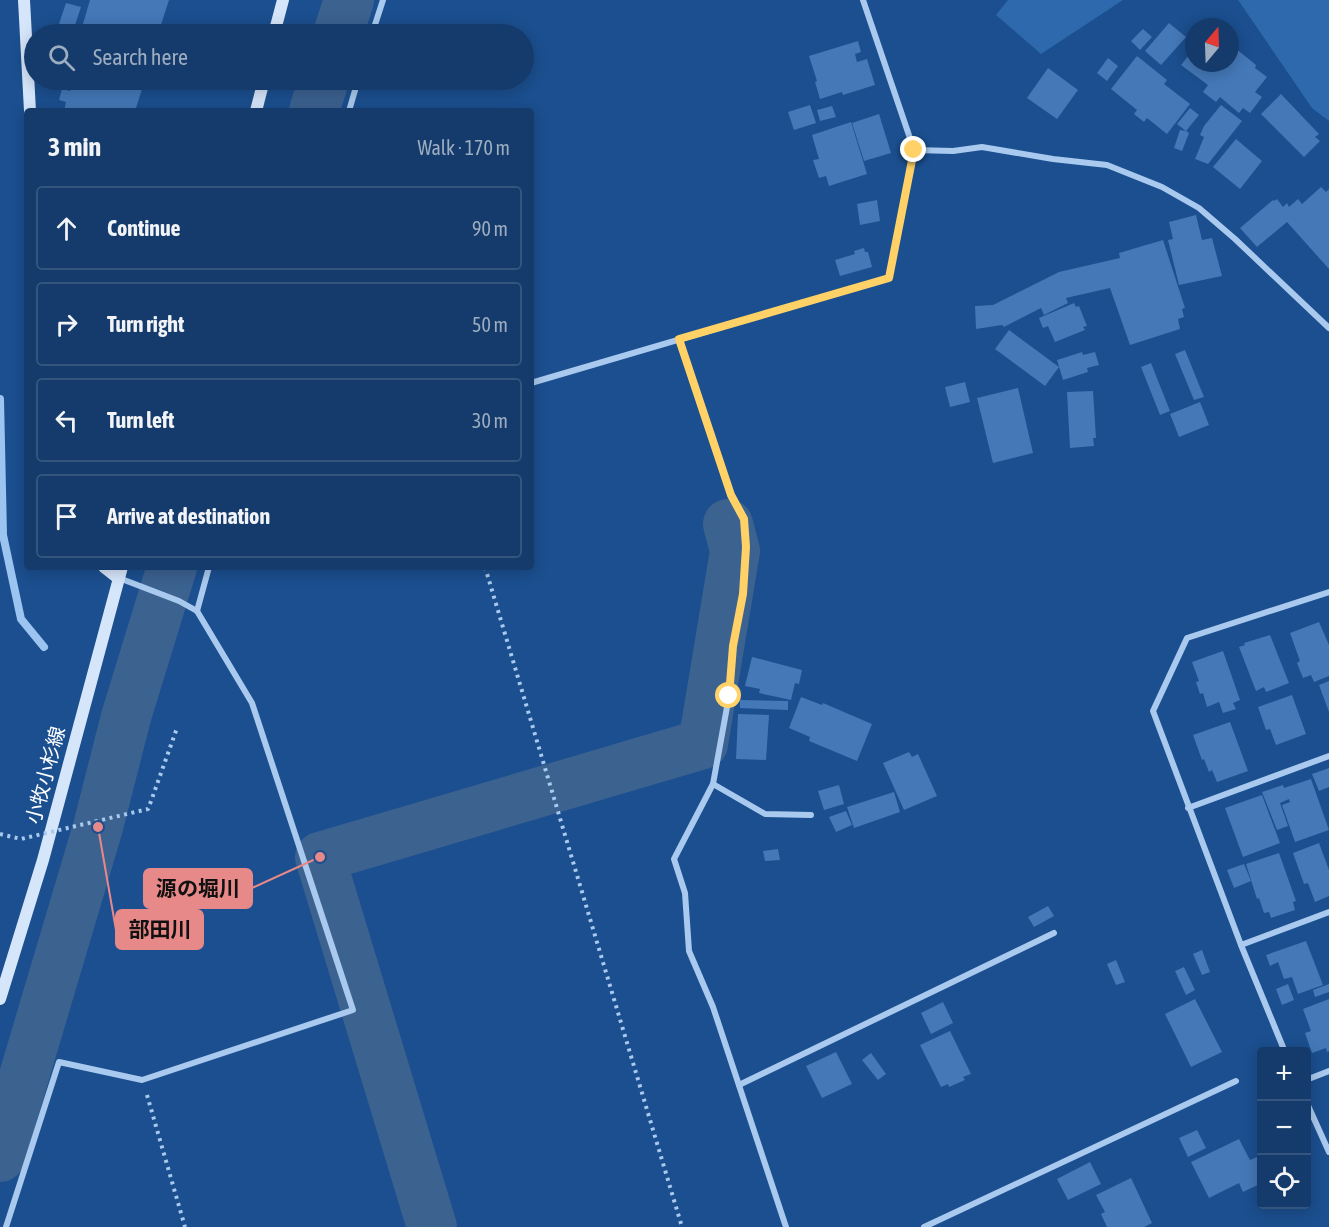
<!DOCTYPE html>
<meta charset="utf-8">
<style>
body{margin:0;font-family:"Asap Condensed","Noto Sans JP",sans-serif;background:#214673;color:#f1f3f6}
.controls{position:absolute;right:18px;bottom:18px;display:grid;overflow:hidden;border-radius:6px;box-shadow:0 3px 15px #0003}
.controls button{width:54px;height:54px;display:grid;place-items:center;padding:0;border:0;border-bottom:2px solid #33557e;background:#143b6b;color:#f1f3f6;font:30px sans-serif}
.compass{position:absolute;left:1185px;top:18px;width:54px;height:54px;border-radius:50%;background:#143b6b;box-shadow:0 3px 15px #0003;rotate:19deg}
.stop{position:absolute;width:18px;height:18px;margin:-14px;border:4px solid #ffd166;border-radius:50%;background:#fff}
.stop.end{background:#ffd166;border-color:#fff;box-shadow:0 2px 6px #0008}
.list{margin:0;padding:0;list-style:none}
h2{display:flex;justify-content:space-between;align-items:center;height:78px;margin:0;padding:0 24px;font-size:26px}
h2 small{font-size:20px;font-weight:400;color:#9dadc1}
.list li{display:grid;grid-template-columns:39px 1fr auto;gap:18px;align-items:center;box-sizing:border-box;height:84px;margin:0 12px 12px;padding:0 12px;border:2px solid #33557e;border-radius:6px}
.list b{display:block;font-size:22px;white-space:nowrap}
.list em{font-size:20px;font-style:normal;color:#9dadc1}
.icon{flex:none;width:33px;height:33px;fill:none;stroke:currentColor;stroke-width:2;stroke-linecap:round;stroke-linejoin:round}
.map{position:relative;flex:none;width:1329px;height:1227px;overflow:hidden}
.search{position:absolute;background:#143b6b;box-shadow:0 3px 15px #0003;left:24px;top:24px;width:510px;height:66px;display:flex;align-items:center;gap:15px;box-sizing:border-box;padding:0 21px;border-radius:33px;color:#9dadc1;font-size:22px}
.panel{position:absolute;background:#143b6b;box-shadow:0 3px 15px #0003;left:24px;top:108px;width:510px;height:462px;border-radius:6px}
.map>svg:first-child{display:block}
.green{fill:#2e69ad}
.lines{fill:none;stroke-linecap:round;stroke-linejoin:round}
.stream{stroke:#9cc4f0;stroke-width:8}
.river{stroke:#3c6290;stroke-width:50}
.building{fill:#4478b7}
.path{stroke:#a9c9ee;stroke-width:4;stroke-dasharray:3 4.5;stroke-linecap:butt}
.street{stroke:#a9c9ee;stroke-width:6}
.secondary{stroke:#d6e6fa;stroke-width:12}
.path-bridge{stroke:#a9c9ee;stroke-width:4;stroke-dasharray:3 4.5;stroke-linecap:butt}
.route{stroke:#ffd166;stroke-width:8}
.labels{text-anchor:middle;dominant-baseline:central;stroke-width:4.5;stroke-linejoin:round;paint-order:stroke}
.street-label{font-size:20px;fill:#fff;stroke:#1b4f8f}
.leader{fill:none;stroke:#e88989;stroke-width:2}
.callout-dot{fill:#e88989;stroke:#1b4f8f;stroke-width:2}
.callout{fill:#e88989;stroke:#e88989;stroke-width:2}
.callout-label{font-size:21px;text-anchor:middle;font-weight:bold;fill:#111}
</style>
<div class="map">
<svg width="1329" height="1227" viewBox="0 0 1329 1227">
<rect width="100%" height="100%" fill="#1b4f8f"/>
<g class="green">
<polygon points="1008,0 1123,0 1041,54 996,15"/>
<polygon points="1238,0 1329,0 1329,121 1312,108"/>
</g>
<g class="lines">
<polyline class="stream" points="0,399 3,535 21,619 44,647"/>
<g class="river">
<polyline points="338,34 349,0"/>
<polyline points="314,111 324,80"/>
<polyline points="0,1157 98,827 126,717 172,567"/>
<polyline points="432,1227 320,857 703,744 735,551 728,524"/>
</g>
</g>
<g class="building">
<polygon points="90,0 169,0 158,34 80,34"/>
<polygon points="66,3 81,7 72,34 57,30"/>
<polygon points="1169,23 1186,37 1161,65 1145,51"/>
<polygon points="1143,29 1152,37 1140,50 1131,41"/>
<polygon points="858,41 861,52 855,54 857,62 867,59 875,85 843,95 842,92 820,99 815,82 817,81 809,56"/>
<polygon points="1230,44 1256,65 1255,68 1267,77 1255,92 1262,97 1250,113 1243,108 1239,113 1220,97 1216,102 1203,92 1208,85 1181,65 1194,49 1194,63 1230,63"/>
<polygon points="1137,56 1167,80 1164,84 1190,104 1167,134 1147,118 1144,122 1134,114 1137,110 1111,89"/>
<polygon points="1108,58 1118,66 1107,81 1097,73"/>
<polygon points="1048,68 1078,90 1057,119 1027,98"/>
<polygon points="74,80 145,80 135,111 64,111 66,102 59,100 62,89 70,91"/>
<polygon points="1281,94 1319,134 1315,137 1320,141 1304,157 1261,114"/>
<polygon points="810,105 816,123 794,130 788,112"/>
<polygon points="1221,105 1242,121 1208,164 1195,159 1204,137 1200,135 1204,126"/>
<polygon points="832,106 836,117 820,121 817,110"/>
<polygon points="1190,108 1199,115 1186,131 1189,133 1182,151 1174,148 1180,130 1186,131 1177,124"/>
<polygon points="879,114 891,153 864,161 852,123"/>
<polygon points="851,122 867,174 829,186 826,176 819,178 813,160 819,159 812,135"/>
<polygon points="1236,139 1262,161 1240,189 1213,167"/>
<polygon points="1321,187 1326,192 1329,189 1329,269 1287,222 1257,247 1240,228 1273,200 1274,201 1277,199 1283,207 1287,203 1289,207 1298,199 1302,204"/>
<polygon points="877,200 880,221 860,225 857,204"/>
<polygon points="1196,215 1202,240 1212,238 1222,276 1179,285 1168,240 1173,239 1169,222"/>
<polygon points="1163,240 1185,308 1182,309 1184,317 1178,319 1180,329 1130,345 1110,288 1066,298 1068,303 1044,315 1041,308 1004,327 1002,325 976,329 975,306 993,305 1059,272 1120,258 1119,253"/>
<polygon points="864,248 865,252 868,252 872,267 840,276 835,260 855,254 854,251"/>
<polygon points="1074,303 1076,307 1079,306 1087,326 1083,327 1085,330 1055,342 1048,326 1043,328 1039,318"/>
<polygon points="1009,330 1059,367 1045,386 995,349"/>
<polygon points="1185,350 1204,397 1194,400 1175,354"/>
<polygon points="1082,352 1083,355 1095,352 1099,365 1087,368 1088,372 1063,380 1057,360"/>
<polygon points="1151,363 1170,411 1160,415 1141,367"/>
<polygon points="965,382 970,402 950,407 945,387"/>
<polygon points="1018,388 1033,453 993,463 977,398"/>
<polygon points="1093,391 1096,438 1093,438 1094,446 1070,448 1067,392"/>
<polygon points="1200,402 1209,425 1179,437 1170,414"/>
<polygon points="1319,622 1329,645 1329,676 1314,682 1311,675 1303,678 1297,663 1300,661 1290,633"/>
<polygon points="1270,635 1289,683 1266,692 1264,687 1256,691 1239,647 1245,645 1244,643"/>
<polygon points="1223,651 1240,700 1233,703 1236,709 1223,713 1219,702 1207,707 1203,693 1200,694 1196,682 1199,681 1192,662"/>
<polygon points="752,657 802,670 799,684 795,683 791,700 759,693 760,689 745,686"/>
<polygon points="1329,681 1329,712 1319,685"/>
<polygon points="1292,695 1306,734 1276,745 1270,729 1266,730 1258,707"/>
<polygon points="801,697 822,705 823,703 872,724 857,761 809,741 810,737 789,728"/>
<polygon points="740,700 788,701 788,710 740,708"/>
<polygon points="738,714 769,715 766,760 736,759"/>
<polygon points="1230,722 1248,771 1217,782 1212,770 1209,772 1204,759 1202,760 1193,735"/>
<polygon points="909,752 912,757 918,754 937,796 904,810 883,763"/>
<polygon points="1329,768 1329,787 1319,791 1312,774"/>
<polygon points="1311,779 1329,830 1295,842 1282,805 1290,802 1289,799 1280,803 1288,826 1277,830 1262,792 1283,785 1284,788"/>
<polygon points="839,785 844,804 824,810 818,791"/>
<polygon points="894,792 900,812 854,828 847,807"/>
<polygon points="1262,795 1280,843 1243,857 1225,808"/>
<polygon points="846,811 852,825 836,832 829,817"/>
<polygon points="1319,843 1329,870 1329,896 1315,902 1308,883 1304,884 1293,853"/>
<polygon points="778,849 780,860 765,861 763,851"/>
<polygon points="1279,853 1296,901 1293,902 1295,910 1271,918 1269,912 1264,913 1259,898 1257,899 1246,864"/>
<polygon points="1244,864 1251,881 1234,888 1227,870"/>
<polygon points="1048,906 1054,916 1034,927 1028,917"/>
<polygon points="1306,941 1323,985 1298,994 1292,977 1284,979 1278,962 1270,966 1266,955"/>
<polygon points="1202,950 1210,972 1202,975 1193,954"/>
<polygon points="1116,960 1125,982 1116,985 1107,964"/>
<polygon points="1184,967 1195,990 1186,995 1175,971"/>
<polygon points="1288,984 1294,1000 1282,1005 1276,989"/>
<polygon points="1329,984 1329,992 1315,997 1313,990"/>
<polygon points="1195,999 1222,1052 1191,1067 1165,1014"/>
<polygon points="1329,999 1329,1051 1327,1052 1326,1048 1312,1053 1305,1033 1311,1031 1303,1009"/>
<polygon points="943,1002 953,1023 931,1034 921,1013"/>
<polygon points="950,1031 971,1074 963,1077 965,1080 949,1087 948,1084 941,1087 920,1045"/>
<polygon points="836,1052 852,1084 822,1098 806,1066"/>
<polygon points="871,1053 886,1074 878,1080 862,1060"/>
<polygon points="1197,1130 1206,1148 1188,1157 1179,1138"/>
<polygon points="1239,1139 1250,1160 1262,1155 1262,1183 1243,1192 1239,1183 1209,1198 1191,1162"/>
<polygon points="1090,1162 1101,1184 1068,1200 1057,1179"/>
<polygon points="1131,1178 1152,1223 1144,1227 1107,1227 1101,1214 1105,1212 1096,1195"/>
</g>
<g class="lines">
<g class="path">
<polyline points="485,567 682,1227"/>
<polyline points="150,804 177,728"/>
<polyline points="147,1095 185,1227"/>
</g>
<g class="street">
<polyline points="372,34 383,0"/>
<polyline points="349,111 358,80"/>
<polyline points="914,150 953,151 982,147 1053,159 1107,165 1162,187 1199,208 1235,239 1329,328"/>
<polyline points="679,339 731,495 744,519 746,547 743,594 733,646 729,696 713,784 674,859 685,893 689,951 713,1007 786,1227"/>
<polyline points="531,383 889,278 914,150 863,0"/>
<polyline points="197,611 209,567"/>
<polyline points="713,784 765,814 811,815"/>
<polyline points="1188,808 1329,756"/>
<polyline points="1241,945 1329,912"/>
<polyline points="1285,1052 1241,945 1153,711 1187,638 1329,592"/>
<polyline points="1306,1080 1329,1071"/>
<polyline points="739,1085 1054,933"/>
<polyline points="1306,1101 1329,1152"/>
<polyline points="6,1227 59,1062 142,1080 353,1010 252,703 197,611 179,601 119,578"/>
<polyline points="924,1227 1236,1081"/>
</g>
<g class="secondary">
<polyline points="24,0 30,111"/>
<polyline points="274,34 283,0"/>
<polyline points="256,111 264,80"/>
<polyline points="104,567 118,578"/>
<polyline points="0,999 43,860 122,567"/>
</g>
<polyline class="path-bridge" points="0,834 21,839 148,809 150,804"/>
</g>
<g class="lines">
<polyline class="route" points="729,696 733,646 743,594 746,547 744,519 731,495 679,339 889,278 914,150"/>
</g>
<g class="labels">
<g class="street-label">
<text transform="translate(45 775) rotate(-75)">小牧小杉線</text>
</g>
</g>
<path class="leader" d="M320 857L252 888M98 827L116 930"/>
<g class="callout-dot">
<circle cx="320" cy="857" r="6"/>
<circle cx="98" cy="827" r="6"/>
</g>
<g class="callout">
<rect x="144" y="869" width="108" height="39" rx="6"/>
<rect x="116" y="910" width="87" height="39" rx="6"/>
</g>
<g class="callout-label">
<text x="198" y="896">源の堀川</text>
<text x="160" y="937">部田川</text>
</g>
</svg>
<div class="controls">
<button>+</button>
<button>−</button>
<button><svg class="icon" aria-label="locate" viewBox="0 0 24 24"><circle cx="12" cy="12" r="6"/><path d="M12 2v4M12 18v4M2 12h4M18 12h4"/></svg></button>
</div>
<svg class="compass" viewBox="-18 -18 36 36"><path d="M0-13l5 13h-10z" fill="#e53935"/><path d="M0 13l5-13h-10z" fill="#9dadc1"/></svg>
<div class="stop" style="left:729px;top:696px"></div>
<div class="stop end" style="left:914px;top:150px"></div>
<div class="search"><svg class="icon" aria-label="search" viewBox="0 0 24 24"><circle cx="10" cy="10" r="6"/><path d="M15 15l6 6"/></svg>Search here</div>
<section class="panel">
<h2>3 min<small>Walk · 170 m</small></h2>
<ul class="list">
<li><svg class="icon" aria-label="ahead" viewBox="0 0 24 24"><path d="M12 20V5M6 11l6-6 6 6"/></svg><div><b>Continue</b></div><em>90 m</em></li>
<li><svg class="icon" aria-label="right" viewBox="0 0 24 24"><path d="M7 20v-9h11M14 6l5 5-5 5"/></svg><div><b>Turn right</b></div><em>50 m</em></li>
<li><svg class="icon" aria-label="left" viewBox="0 0 24 24"><path d="M17 20v-9H6M10 6l-5 5 5 5"/></svg><div><b>Turn left</b></div><em>30 m</em></li>
<li><svg class="icon" aria-label="arrive" viewBox="0 0 24 24"><path d="M6 21V4h12l-3 4 3 4H6"/></svg><div><b>Arrive at destination</b></div></li>
</ul>
</section>
</div>
